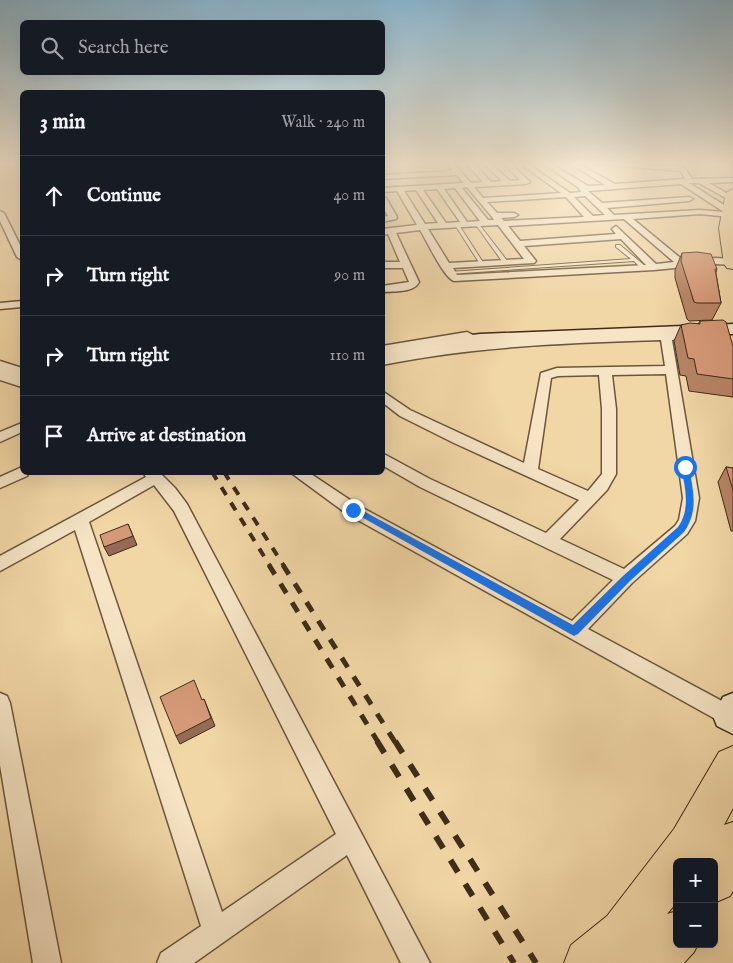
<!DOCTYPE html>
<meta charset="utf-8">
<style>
body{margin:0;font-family:"IM FELL English",serif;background:#242831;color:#f1f3f6}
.controls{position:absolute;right:15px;bottom:15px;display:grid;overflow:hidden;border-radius:8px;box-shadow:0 5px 20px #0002}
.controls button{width:45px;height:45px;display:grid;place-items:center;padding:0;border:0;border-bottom:1px solid #363941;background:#171b24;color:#f1f3f6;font:25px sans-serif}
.stop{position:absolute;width:15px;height:15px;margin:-11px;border:4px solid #1a73e8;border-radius:50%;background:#fff}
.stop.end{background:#1a73e8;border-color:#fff;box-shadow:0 1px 5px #0008}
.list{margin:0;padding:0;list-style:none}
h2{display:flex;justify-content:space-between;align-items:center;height:65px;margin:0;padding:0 20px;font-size:21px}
h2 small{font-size:16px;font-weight:400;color:#9ea1a6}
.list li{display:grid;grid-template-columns:32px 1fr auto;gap:15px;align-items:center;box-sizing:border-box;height:80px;padding:0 20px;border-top:1px solid #363941}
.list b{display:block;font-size:19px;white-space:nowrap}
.list em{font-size:16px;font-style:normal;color:#9ea1a6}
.icon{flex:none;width:28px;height:28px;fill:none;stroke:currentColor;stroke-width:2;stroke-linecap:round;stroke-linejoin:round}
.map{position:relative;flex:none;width:733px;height:963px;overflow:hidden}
.search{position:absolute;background:#171b24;box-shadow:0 5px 20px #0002;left:20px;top:20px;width:365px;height:55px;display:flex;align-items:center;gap:12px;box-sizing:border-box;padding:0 18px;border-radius:8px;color:#9ea1a6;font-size:19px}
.panel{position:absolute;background:#171b24;box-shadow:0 5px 20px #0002;left:20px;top:90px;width:365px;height:385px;border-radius:8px}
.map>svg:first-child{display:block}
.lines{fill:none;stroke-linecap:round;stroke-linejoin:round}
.lane-casing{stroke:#6b563c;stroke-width:2}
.street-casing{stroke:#6b563c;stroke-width:3}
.secondary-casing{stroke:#3e2b19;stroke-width:3}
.highway-casing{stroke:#3e2b19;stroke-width:2}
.lane{fill:#f6e4c5;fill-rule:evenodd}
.street{fill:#f6e4c5;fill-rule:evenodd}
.secondary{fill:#f6e4c5;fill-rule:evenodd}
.highway{fill:#f1d6a6;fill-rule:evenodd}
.rail-far3{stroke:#3e2b19;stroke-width:2;stroke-dasharray:4.5 4.5;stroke-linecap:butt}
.rail-far2{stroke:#3e2b19;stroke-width:4;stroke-dasharray:9 9;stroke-linecap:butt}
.rail-far1{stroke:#3e2b19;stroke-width:5;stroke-dasharray:11 11;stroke-linecap:butt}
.rail{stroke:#3e2b19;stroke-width:6;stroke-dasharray:14 14;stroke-linecap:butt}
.wall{fill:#b78466;stroke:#3e2b19}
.shaded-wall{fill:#956b53;stroke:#3e2b19}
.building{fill:#d59977;stroke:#3e2b19}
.route{fill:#1a73e8}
</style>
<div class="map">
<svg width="733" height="963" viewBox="0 0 733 963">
<rect width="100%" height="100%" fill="#f1d6a6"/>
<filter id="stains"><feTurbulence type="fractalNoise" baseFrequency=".004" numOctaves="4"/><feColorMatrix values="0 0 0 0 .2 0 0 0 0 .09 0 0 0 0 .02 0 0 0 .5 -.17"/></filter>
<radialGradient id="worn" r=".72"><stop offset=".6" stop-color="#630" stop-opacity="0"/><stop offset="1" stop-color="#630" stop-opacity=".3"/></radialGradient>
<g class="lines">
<defs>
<g id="lane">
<polygon points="476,223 478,223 508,262 508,264 504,264 476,225"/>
<polygon points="456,224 459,225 484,264 484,265 480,264 455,225"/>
<polygon points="616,245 620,245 645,266 645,268 641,268 634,261 449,274 447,273 449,272 631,259 616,247"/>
</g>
<g id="street">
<path d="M446,162H452L471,183L483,182L465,162H472L491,182L502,181L482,162H489L510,181L520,180L502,162H509L530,182L526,184L474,187L483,198L561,193L518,162H525L570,193L581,192L579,188L541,162H548L588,186L605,185L568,162H575L615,184L685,179L681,171L597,164L594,162L683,167L685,168L692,179L733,178V182L709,183L733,197V201H731L699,183H689L732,210L733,212L730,217L700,214L633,219L684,261L716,258L732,259L733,265L716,264L654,270L454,281C444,278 427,241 420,230L396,233L419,282C414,293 394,291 382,292V286L409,282L403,268H382V262H400L388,234L382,235V229L417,225L397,191L382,192V188L463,183L457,175L382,179V175L453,171ZM681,184L724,212L700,210L614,215L607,208L689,201L693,199L689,197L602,203L588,191ZM467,187L493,218L494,220H488L462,188ZM455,188L480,221L467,222L444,189ZM437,189L460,222L446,223L423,190ZM416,190L438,223L425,224L404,191ZM585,196L605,215L593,216L574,197ZM566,197L584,217L504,221L501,218L514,217L518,215L514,213H497L487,202ZM624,219L674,262L656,264L616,226L612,229L616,234L520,241L508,226ZM498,225L524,259L449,263L428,229ZM621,239L646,265L457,275L453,268L534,263L536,261L524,246Z"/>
<polygon points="382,196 386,198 397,217 396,219 382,222 382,217 388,216 382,206"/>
<polygon points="0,211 4,213 22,249 22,260 17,257 0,221"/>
<polygon points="22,301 22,307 0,309 0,303"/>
<polygon points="467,332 473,335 471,337 382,353 382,346"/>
<path d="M677,333L681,334L683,336L681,338L672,340L699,498L695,521L687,534L632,583L588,629L733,707V724L728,726L347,514L290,472H308L359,506L572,621L613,580L420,487L382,465V453L430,479L546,533L579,500L454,443L400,416L382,402V391L410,410L524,463L541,373L557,368L665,366L661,340C567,343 475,346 382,365V358C480,338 578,336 677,333ZM666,374L683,498L679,520L675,526L624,569L560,539L607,490L616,474V409L612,375ZM599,375L602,409V474L588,491L538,469L551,378L558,376Z"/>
<polygon points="0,361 22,368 22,376 0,369"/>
<polygon points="0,372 22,379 22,387 0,380"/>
<polygon points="22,423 22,432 0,442 0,432"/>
<polygon points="22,467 22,472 29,472 27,476 0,488 0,477"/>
<path d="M143,472H159L175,488L187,504L430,963H401L347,855L194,963H157L161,953L201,926L75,530L0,571V556L146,477ZM154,485L174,511L336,834L222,912L89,522Z"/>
<polygon points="0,693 7,696 10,703 61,963 33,963 0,765"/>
</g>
<g id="secondary">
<polygon points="733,324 733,334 480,344 438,349 382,361 382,351 438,339 480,334"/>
<polygon points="0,365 22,372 22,382 0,376"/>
<polygon points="733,693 733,734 717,726 713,716 723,697"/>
</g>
<g id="highway">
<polygon points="733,189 733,269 727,268 724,264 719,228 726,193"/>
<polygon points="733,746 733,808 724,825 733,822 733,891 730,896 714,903 714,862 677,862 677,902 667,914 677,911 677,944 698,944 694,952 684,963 564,963 571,945 607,916 674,829 719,752"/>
</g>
</defs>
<use href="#lane" class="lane-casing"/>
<use href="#street" class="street-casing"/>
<use href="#secondary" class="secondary-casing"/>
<use href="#highway" class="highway-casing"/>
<use href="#lane" class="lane"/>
<use href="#street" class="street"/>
<use href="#secondary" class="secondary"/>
<use href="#highway" class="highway"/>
<polyline class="rail-far3" points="20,162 22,166"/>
<g class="rail-far2">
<polyline points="212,472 270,566"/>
<polyline points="224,472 284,566"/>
</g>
<g class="rail-far1">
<polyline points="269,565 378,742"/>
<polyline points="283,565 395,742"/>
</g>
<g class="rail">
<polyline points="377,741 514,963"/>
<polyline points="395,741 536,963"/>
</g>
</g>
<g class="wall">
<polygon points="682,253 717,269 716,273 721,303 712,320 689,321 687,319 675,278 675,270"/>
<polygon points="700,321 733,346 733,397 689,391 686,376 680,375 674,341 681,325 698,324"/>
<polygon points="726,467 733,468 733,531 731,531 718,482"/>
</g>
<g class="shaded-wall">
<polygon points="128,524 137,545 109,556 104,547"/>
<polygon points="204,699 215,726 180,744 176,736"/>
</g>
<g class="building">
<polygon points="697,252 711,254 717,269 715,269 721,303 697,303 694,302 681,261 682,253"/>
<polygon points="723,320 726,322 733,346 733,379 697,374 694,359 688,358 681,325 690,323 700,324 700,321"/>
<polygon points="726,467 733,468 733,490"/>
<polygon points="128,524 133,536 104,547 100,535"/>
<polygon points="194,680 202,700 204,699 211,718 176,736 160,697"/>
</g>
<linearGradient id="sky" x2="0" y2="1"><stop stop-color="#89b6d0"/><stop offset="0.55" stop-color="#f9edd7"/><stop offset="1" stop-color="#f9edd7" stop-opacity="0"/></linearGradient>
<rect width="733" height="297" fill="url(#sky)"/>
<path class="route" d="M685,464L689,467C693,490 699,511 684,532L630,581L578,634L574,636L349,510L353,506L356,507L573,625L623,576L678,527C691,509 685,487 681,467Z"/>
<rect width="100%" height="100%" filter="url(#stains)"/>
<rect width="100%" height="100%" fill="url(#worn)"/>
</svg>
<div class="controls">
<button>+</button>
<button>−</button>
</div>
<div class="stop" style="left:685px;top:467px"></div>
<div class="stop end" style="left:353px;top:510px"></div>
<div class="search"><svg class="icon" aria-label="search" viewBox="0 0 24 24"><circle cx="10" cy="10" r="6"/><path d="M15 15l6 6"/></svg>Search here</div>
<section class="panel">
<h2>3 min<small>Walk · 240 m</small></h2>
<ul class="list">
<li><svg class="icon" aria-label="ahead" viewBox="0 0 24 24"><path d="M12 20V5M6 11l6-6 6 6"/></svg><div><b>Continue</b></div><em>40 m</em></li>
<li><svg class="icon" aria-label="right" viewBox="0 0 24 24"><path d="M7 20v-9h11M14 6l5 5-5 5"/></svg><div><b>Turn right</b></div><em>90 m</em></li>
<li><svg class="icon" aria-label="right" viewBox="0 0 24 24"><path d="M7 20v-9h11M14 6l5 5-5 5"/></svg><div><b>Turn right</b></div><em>110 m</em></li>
<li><svg class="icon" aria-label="arrive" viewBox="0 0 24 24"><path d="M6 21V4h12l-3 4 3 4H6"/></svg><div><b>Arrive at destination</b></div></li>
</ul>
</section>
</div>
